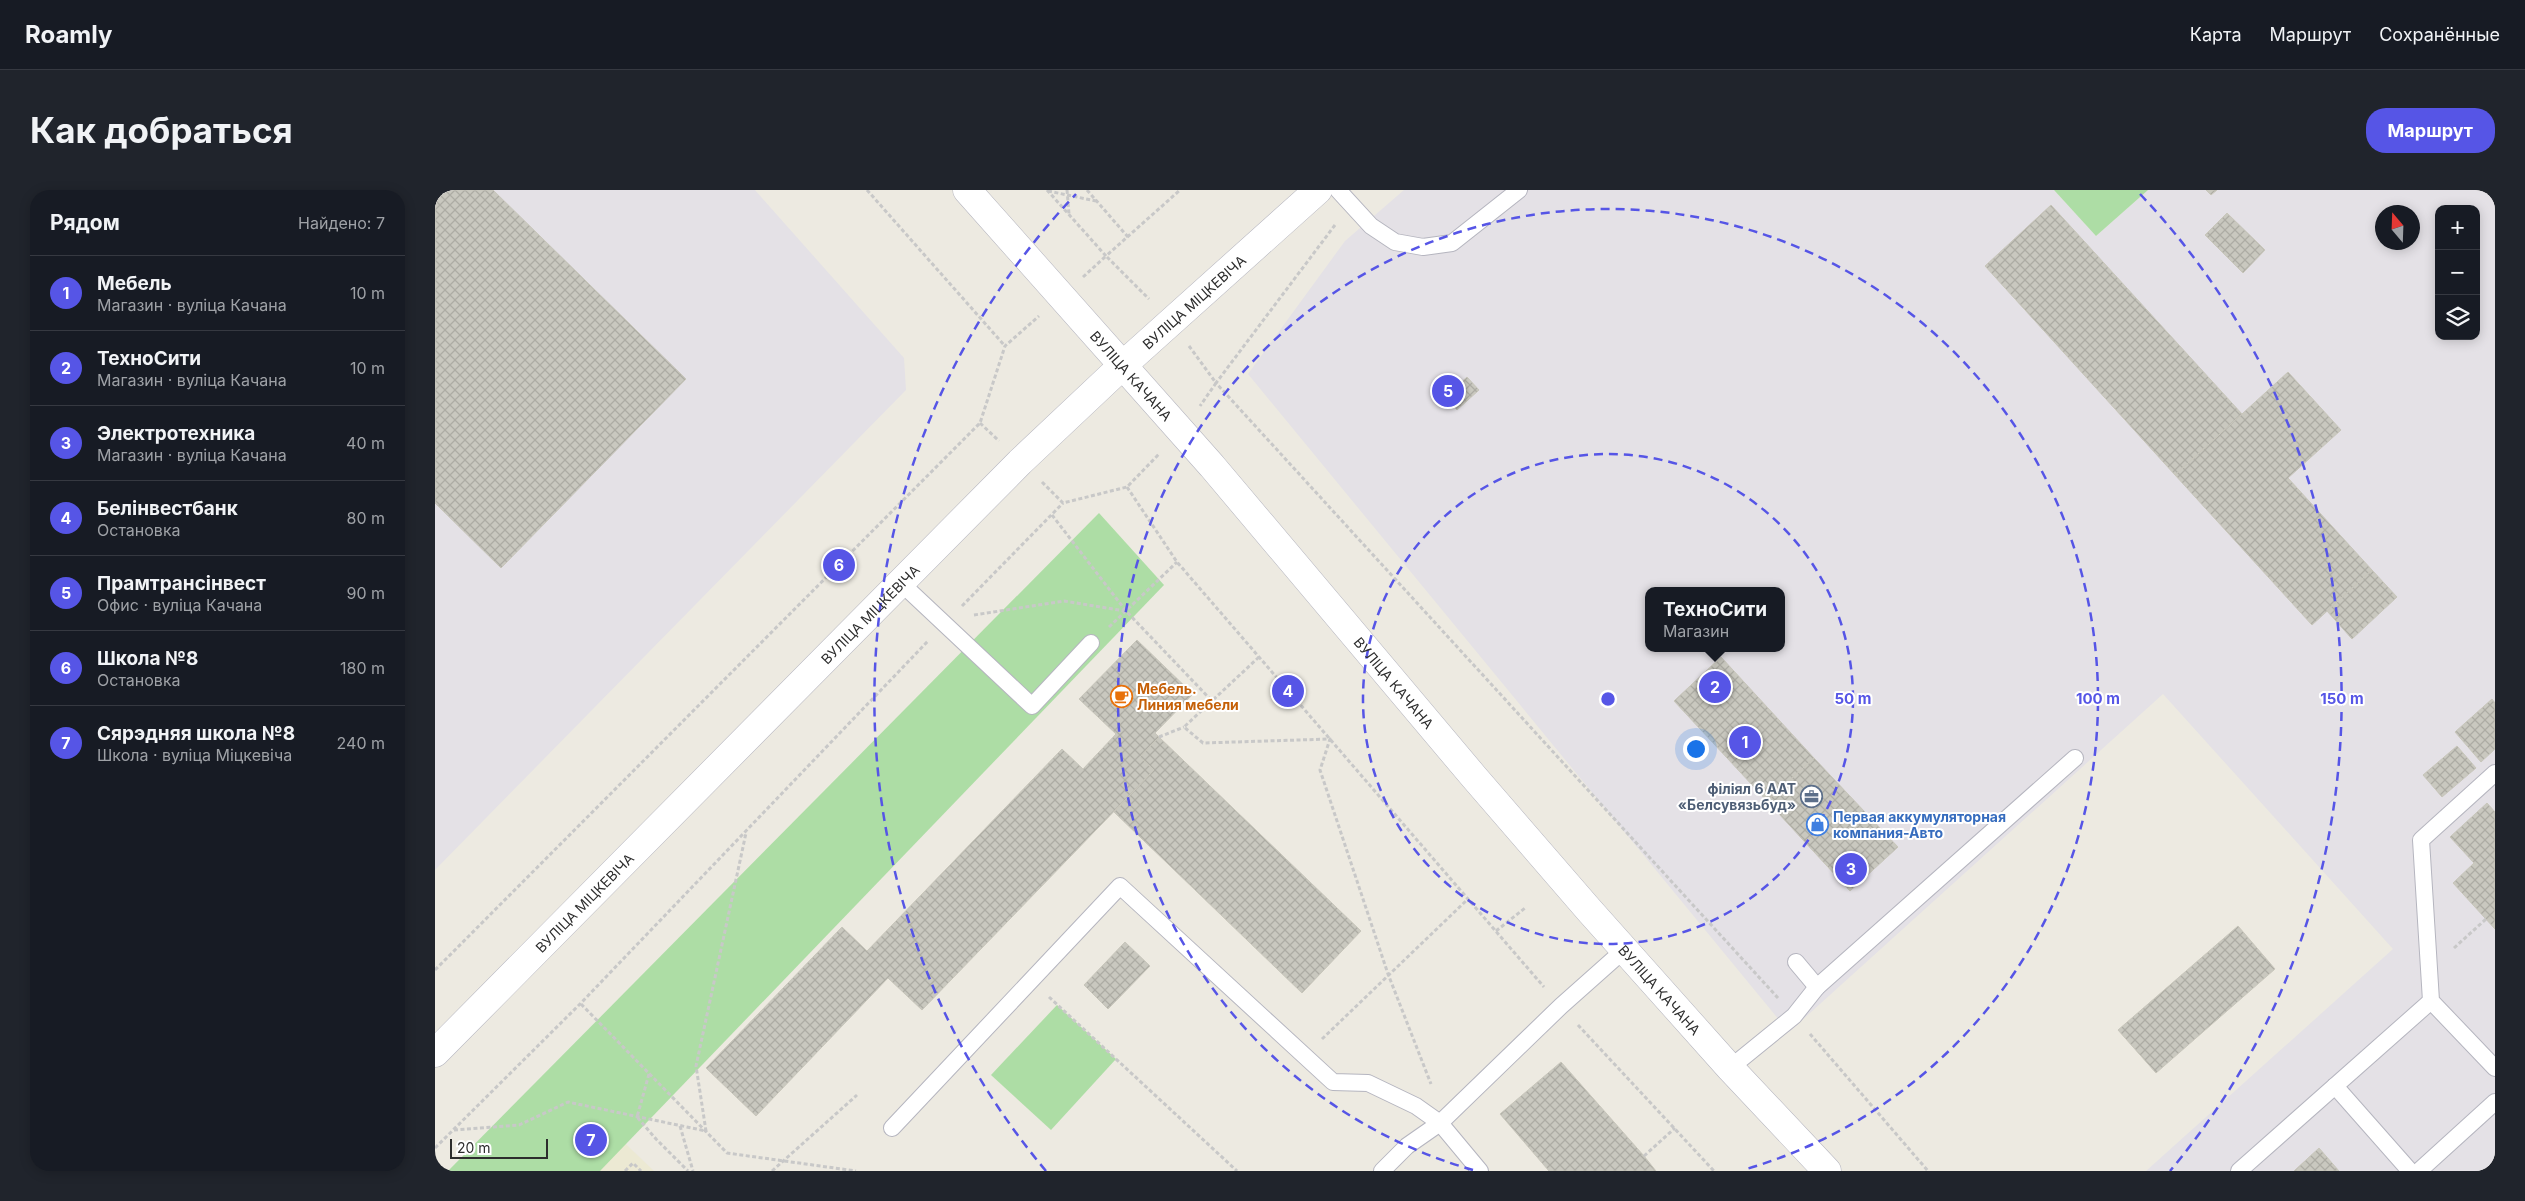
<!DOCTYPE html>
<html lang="ru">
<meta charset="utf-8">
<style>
body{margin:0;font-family:Inter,sans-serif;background:#20242c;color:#f1f3f6}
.controls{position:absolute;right:15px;top:15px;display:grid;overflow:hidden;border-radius:10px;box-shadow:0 2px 12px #0003}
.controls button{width:45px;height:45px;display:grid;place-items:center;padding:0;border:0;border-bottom:1px solid #363941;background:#171b24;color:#f1f3f6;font:25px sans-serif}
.compass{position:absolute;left:1940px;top:15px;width:45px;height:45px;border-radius:50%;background:#171b24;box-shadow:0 2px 12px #0003;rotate:341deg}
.scale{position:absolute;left:15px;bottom:12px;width:98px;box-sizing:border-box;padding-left:5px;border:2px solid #2d2d2d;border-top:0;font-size:14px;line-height:18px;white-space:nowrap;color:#2d2d2d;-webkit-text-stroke:4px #fff;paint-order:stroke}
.you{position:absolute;left:1260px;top:558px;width:18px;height:18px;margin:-12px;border:4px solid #fff;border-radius:50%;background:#1a73e8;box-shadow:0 0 0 8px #1a73e833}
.badge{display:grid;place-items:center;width:32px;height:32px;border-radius:50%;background:#5655e6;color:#fff;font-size:16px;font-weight:700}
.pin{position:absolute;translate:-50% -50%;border:2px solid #fff;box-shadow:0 1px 5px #0006}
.popup{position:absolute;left:1210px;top:397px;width:140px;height:65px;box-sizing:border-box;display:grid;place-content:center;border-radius:10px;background:#171b24;filter:drop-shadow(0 1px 4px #0005);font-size:16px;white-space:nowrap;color:#9ea1a6}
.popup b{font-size:19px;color:#f1f3f6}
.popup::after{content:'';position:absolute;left:50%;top:100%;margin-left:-10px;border:10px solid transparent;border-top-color:#171b24}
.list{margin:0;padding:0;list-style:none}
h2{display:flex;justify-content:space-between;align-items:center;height:65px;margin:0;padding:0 20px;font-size:21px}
h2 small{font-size:16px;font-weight:400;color:#9ea1a6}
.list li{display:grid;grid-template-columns:32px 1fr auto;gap:15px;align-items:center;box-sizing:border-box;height:75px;padding:0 20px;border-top:1px solid #363941}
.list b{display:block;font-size:19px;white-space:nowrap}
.list p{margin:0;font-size:16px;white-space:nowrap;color:#9ea1a6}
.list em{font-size:16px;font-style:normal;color:#9ea1a6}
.icon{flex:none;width:28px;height:28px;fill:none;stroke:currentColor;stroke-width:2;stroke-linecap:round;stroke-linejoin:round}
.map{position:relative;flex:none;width:2060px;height:981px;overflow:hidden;border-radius:20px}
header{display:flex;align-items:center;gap:30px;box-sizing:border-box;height:70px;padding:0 25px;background:#171b24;border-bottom:1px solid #363941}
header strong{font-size:24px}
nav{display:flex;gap:28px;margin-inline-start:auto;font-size:18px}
.intro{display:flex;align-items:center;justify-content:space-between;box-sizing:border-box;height:120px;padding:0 30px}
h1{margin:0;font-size:35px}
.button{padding:12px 22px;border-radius:20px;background:#5655e6;color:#fff;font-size:18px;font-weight:700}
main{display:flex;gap:30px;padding:0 30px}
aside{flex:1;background:#171b24;border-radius:20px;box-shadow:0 2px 12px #0003}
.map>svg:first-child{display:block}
.industrial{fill:#e4e1e6;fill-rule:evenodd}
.education{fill:#ece9d3}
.green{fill:#addda5}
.building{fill:url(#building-cross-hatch);stroke:#c8c6bb}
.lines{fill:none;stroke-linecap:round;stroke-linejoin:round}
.service-casing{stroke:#b5b5bf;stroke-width:18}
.minor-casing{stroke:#b5b5bf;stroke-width:29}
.secondary-casing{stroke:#b5b5bf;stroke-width:29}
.path{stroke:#c8c8c8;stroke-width:3;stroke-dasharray:4 2.5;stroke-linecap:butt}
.service{stroke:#fff;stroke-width:16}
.minor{stroke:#fff;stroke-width:28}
.secondary{stroke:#fff;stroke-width:28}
.ring{fill:none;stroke:#5655e6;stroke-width:2.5;stroke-dasharray:9 6}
.labels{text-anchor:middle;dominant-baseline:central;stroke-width:4;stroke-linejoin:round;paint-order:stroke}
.street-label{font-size:14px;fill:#2d2d2d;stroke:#fff}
.food-label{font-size:14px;font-weight:bold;fill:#c56008;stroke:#fff;text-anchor:start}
.service-label{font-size:14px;font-weight:bold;fill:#4e5e75;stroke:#fff;text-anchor:end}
.shop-label{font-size:14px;font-weight:bold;fill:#366cbe;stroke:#fff;text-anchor:start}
.centre{fill:#5655e6;stroke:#fff;stroke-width:2.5}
.ring-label{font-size:15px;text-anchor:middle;font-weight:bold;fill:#5655e6;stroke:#fff;stroke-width:4;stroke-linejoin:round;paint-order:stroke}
</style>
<header>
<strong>Roamly</strong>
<nav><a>Карта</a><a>Маршрут</a><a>Сохранённые</a></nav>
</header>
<div class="intro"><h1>Как добраться</h1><a class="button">Маршрут</a></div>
<main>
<aside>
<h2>Рядом<small>Найдено: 7</small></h2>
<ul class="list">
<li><span class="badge">1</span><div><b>Мебель</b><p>Магазин · вуліца Качана</p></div><em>10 m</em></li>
<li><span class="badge">2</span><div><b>ТехноСити</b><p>Магазин · вуліца Качана</p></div><em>10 m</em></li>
<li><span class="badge">3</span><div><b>Электротехника</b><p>Магазин · вуліца Качана</p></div><em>40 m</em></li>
<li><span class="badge">4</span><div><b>Белінвестбанк</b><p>Остановка</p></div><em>80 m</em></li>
<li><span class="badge">5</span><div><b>Прамтрансінвест</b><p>Офис · вуліца Качана</p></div><em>90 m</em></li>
<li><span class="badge">6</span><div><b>Школа №8</b><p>Остановка</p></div><em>180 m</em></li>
<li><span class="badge">7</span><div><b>Сярэдняя школа №8</b><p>Школа · вуліца Міцкевіча</p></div><em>240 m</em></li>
</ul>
</aside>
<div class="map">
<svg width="2060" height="981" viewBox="0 0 2060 981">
<defs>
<pattern id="building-cross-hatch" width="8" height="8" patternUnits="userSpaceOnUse" patternTransform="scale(1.25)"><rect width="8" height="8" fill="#c9c8bf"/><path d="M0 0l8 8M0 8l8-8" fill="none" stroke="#adaca4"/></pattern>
</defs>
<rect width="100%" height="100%" fill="#edeae1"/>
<g class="industrial">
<polygon points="0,0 320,0 469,168 471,200 0,680"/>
<path d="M969,0H1619L1661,46L1713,0H2060V981H1711L1958,759L1728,504L1354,842L813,184L910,51ZM2004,19H2041V146H2004ZM1948,22H1978V52H1948ZM1214,401H1346V458H1214Z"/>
</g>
<polygon class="education" points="155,920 219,981 96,981"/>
<g class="green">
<polygon points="1619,0 1713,0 1661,46"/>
<polygon points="664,323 729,395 165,981 13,981"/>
<polygon points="622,815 681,869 616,940 556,885"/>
</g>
<g class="building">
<polygon points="0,0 58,0 251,189 66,378 0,313"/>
<polygon points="1771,0 1782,0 1776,5"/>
<polygon points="1616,15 1807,224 1740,285 1550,76"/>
<polygon points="1792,23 1830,60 1808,83 1770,45"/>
<polygon points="1853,182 1906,240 1853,288 1937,380 1877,435 1740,285"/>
<polygon points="1032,187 1044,200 1022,220 1010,207"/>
<polygon points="1937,380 1962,407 1917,449 1892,421"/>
<polygon points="702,450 758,504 720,543 724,547 705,567 719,580 487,820 453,788 321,926 271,878 407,737 432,761 627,559 648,579 681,544 644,509"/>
<polygon points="1286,467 1379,568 1332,611 1239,511"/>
<polygon points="2057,509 2060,513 2060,559 2046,572 2020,542"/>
<polygon points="724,547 926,741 867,803 679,622 719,580 705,567"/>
<polygon points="2022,556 2041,578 2007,607 1988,585"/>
<polygon points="1379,568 1463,657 1415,701 1332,611"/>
<polygon points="2052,613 2060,622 2060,739 2018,693 2039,673 2015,647"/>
<polygon points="1803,736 1840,779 1721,883 1683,840"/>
<polygon points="690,752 715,776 673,819 649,795"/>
<polygon points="1126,872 1209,966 1221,981 1114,981 1065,924"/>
<polygon points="1884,958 1904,981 1859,981"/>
</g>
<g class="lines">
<defs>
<g id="service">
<polyline points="903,0 936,36 960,52 988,57 1017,53 1084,0"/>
<polyline points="466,393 597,516 656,453"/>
<polyline points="2060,583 1986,650 1996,811 2060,878"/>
<polyline points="1361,772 1382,797"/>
<polyline points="1295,878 1359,826 1382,797 1640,568"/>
<polyline points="1900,896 1975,981"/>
<polyline points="457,938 685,696 898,892 933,893 981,916 1005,933 972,956 947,981"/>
<polyline points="1045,981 1005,933 1126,816 1189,760"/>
<polyline points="1804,981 1996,811"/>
<polyline points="1984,981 2060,912"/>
</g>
<g id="minor">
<path id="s1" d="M688,175L883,0"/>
</g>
<g id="secondary">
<path id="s2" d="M532,0L777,276L1039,587L1154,720L1295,878L1392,981"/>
<path id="s3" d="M0,863L585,272L688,175"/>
</g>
</defs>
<use href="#service" class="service-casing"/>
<use href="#minor" class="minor-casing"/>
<use href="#secondary" class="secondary-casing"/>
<g class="path">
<polyline points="432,0 570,156"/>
<polyline points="612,0 671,66 745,0"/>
<polyline points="632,0 634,24"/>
<polyline points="652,0 693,47"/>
<polyline points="613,1 661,11"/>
<polyline points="900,35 781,193 1343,808"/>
<polyline points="648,87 671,66 714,109"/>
<polyline points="754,156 781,193 765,216"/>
<polyline points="545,233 564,251"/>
<polyline points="607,292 628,313 692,297 725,263"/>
<polyline points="692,297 742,372 1109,797"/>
<polyline points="617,325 691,421 777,511"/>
<polyline points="527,416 628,313"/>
<polyline points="539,425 629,411 690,421"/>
<polyline points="674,437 742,372"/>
<polyline points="824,467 749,537 768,553 895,549 885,580 953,784 996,894"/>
<polyline points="724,547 749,537"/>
<polyline points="1061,741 1090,718"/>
<polyline points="2019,758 2051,729"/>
<polyline points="0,780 545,233 570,156 604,126"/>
<polyline points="614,807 802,981"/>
<polyline points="146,814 292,963 421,981"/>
<polyline points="1143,835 1279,981"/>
<polyline points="1375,844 1493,981"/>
<polyline points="887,849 1033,709"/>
<polyline points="214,884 202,927 221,949 253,981"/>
<polyline points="245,936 258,981"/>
<polyline points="19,940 84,935 133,912 271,941 261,876 311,643"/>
<polyline points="0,958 146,813 493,451"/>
<polyline points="1209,966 1240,938"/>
<polyline points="190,981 198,973 206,981"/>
<polyline points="337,981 422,905"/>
</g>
<use href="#service" class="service"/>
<use href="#minor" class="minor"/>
<use href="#secondary" class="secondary"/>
</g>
<g class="ring">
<circle cx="1173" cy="509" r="245"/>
<path d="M1038 980A490 490 0 1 1 1308 980"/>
<path d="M611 981A734 734 0 0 1 641 4M1705 4A734 734 0 0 1 1735 981"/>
</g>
<defs>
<symbol id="cafe-ring" viewBox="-11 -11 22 22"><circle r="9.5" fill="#fff" stroke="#e8710a" stroke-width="1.5"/><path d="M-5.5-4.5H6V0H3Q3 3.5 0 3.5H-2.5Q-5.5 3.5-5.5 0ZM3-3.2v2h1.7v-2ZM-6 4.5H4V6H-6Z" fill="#e8710a"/></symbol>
<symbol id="office-ring" viewBox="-11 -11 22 22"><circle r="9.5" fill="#fff" stroke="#5c6f8a" stroke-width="1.5"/><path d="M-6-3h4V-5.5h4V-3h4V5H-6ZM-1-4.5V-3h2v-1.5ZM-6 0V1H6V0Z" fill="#5c6f8a"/></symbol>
<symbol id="shop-ring" viewBox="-11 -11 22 22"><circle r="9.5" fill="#fff" stroke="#3f7fe0" stroke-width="1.5"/><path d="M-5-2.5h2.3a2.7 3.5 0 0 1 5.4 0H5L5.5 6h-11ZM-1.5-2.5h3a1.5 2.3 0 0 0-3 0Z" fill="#3f7fe0"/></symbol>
</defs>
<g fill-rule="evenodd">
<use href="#cafe-ring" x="674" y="494" width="25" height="25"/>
<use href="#office-ring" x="1364" y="594" width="25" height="25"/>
<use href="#shop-ring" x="1370" y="622" width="25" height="25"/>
</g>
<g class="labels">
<g class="street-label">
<text stroke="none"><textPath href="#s1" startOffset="95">ВУЛІЦА МІЦКЕВІЧА</textPath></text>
<text stroke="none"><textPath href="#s2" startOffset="248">ВУЛІЦА КАЧАНА</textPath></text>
<text stroke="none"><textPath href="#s3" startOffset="618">ВУЛІЦА МІЦКЕВІЧА</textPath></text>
<text stroke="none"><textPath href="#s2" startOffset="652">ВУЛІЦА КАЧАНА</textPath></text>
<text stroke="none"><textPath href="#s3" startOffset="212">ВУЛІЦА МІЦКЕВІЧА</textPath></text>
<text stroke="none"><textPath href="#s2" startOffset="1058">ВУЛІЦА КАЧАНА</textPath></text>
</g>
<g class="food-label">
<text x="702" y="498">Мебель.<tspan x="702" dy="16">Линия мебели</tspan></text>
</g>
<g class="service-label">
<text x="1361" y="598">філіял 6 ААТ<tspan x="1361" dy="16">«Белсувязьбуд»</tspan></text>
</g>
<g class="shop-label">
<text x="1398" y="626">Первая аккумуляторная<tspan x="1398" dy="16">компания-Авто</tspan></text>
</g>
</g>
<circle cx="1173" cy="509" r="8" class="centre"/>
<g class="ring-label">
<text x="1418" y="514">50 m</text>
<text x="1663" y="514">100 m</text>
<text x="1907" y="514">150 m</text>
</g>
</svg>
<div class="controls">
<button>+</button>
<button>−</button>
<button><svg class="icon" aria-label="layers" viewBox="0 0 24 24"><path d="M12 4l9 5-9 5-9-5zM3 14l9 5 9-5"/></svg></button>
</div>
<svg class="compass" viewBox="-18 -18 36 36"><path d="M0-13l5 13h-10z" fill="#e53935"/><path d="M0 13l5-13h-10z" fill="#9ea1a6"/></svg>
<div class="scale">20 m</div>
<div class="you"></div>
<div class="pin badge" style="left:1310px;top:552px">1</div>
<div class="pin badge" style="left:1280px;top:497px">2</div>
<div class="popup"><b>ТехноСити</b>Магазин</div>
<div class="pin badge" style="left:1416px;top:679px">3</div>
<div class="pin badge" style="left:853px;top:501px">4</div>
<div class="pin badge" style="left:1013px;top:201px">5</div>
<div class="pin badge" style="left:404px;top:375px">6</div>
<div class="pin badge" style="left:156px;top:950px">7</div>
</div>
</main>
